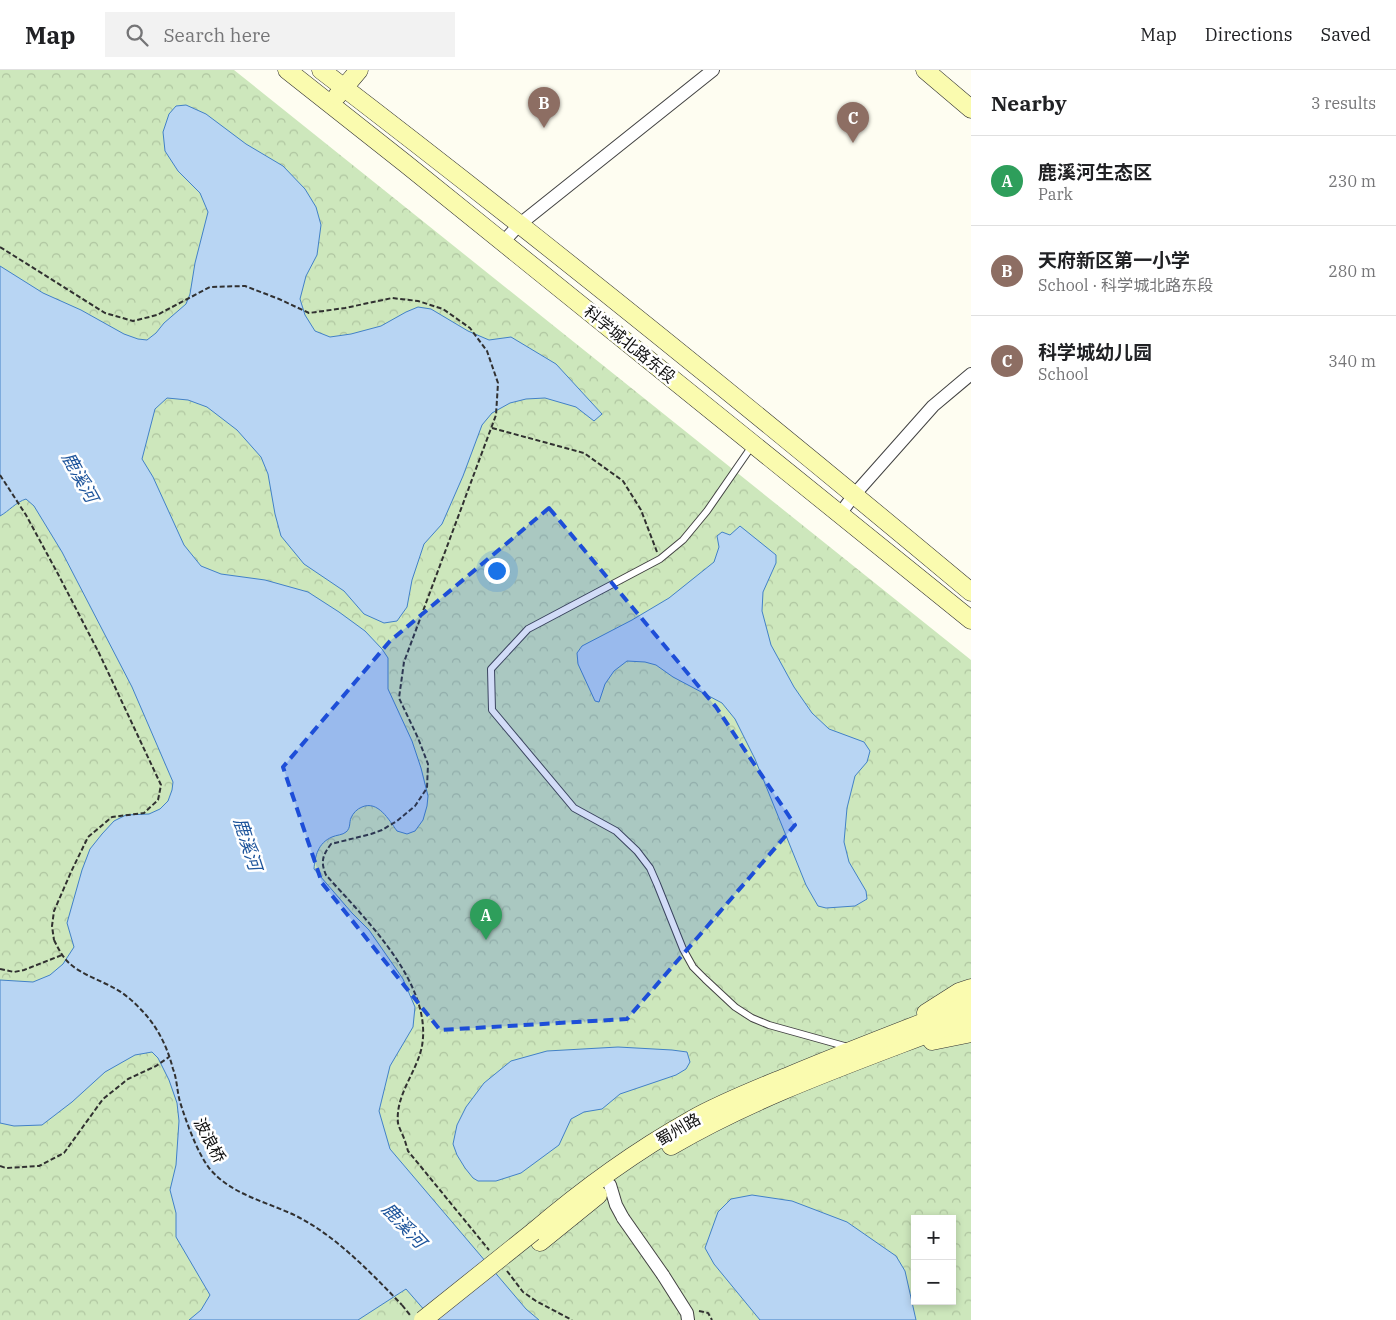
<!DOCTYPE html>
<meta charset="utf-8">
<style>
body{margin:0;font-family:"IBM Plex Serif","Noto Sans SC",serif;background:#f2f2f2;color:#202124}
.controls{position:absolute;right:15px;bottom:15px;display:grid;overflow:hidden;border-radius:0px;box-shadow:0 2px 8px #0003}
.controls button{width:45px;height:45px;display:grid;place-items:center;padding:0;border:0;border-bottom:1px solid #e0e0e0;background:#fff;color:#202124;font:25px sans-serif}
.you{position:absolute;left:496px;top:500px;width:18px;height:18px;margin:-12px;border:4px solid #fff;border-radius:50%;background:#1a73e8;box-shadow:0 0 0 8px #1a73e833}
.badge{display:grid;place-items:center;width:32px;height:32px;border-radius:50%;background:#b45309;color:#fff;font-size:16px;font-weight:700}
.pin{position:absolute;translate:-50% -41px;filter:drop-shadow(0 1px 2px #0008)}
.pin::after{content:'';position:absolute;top:26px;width:18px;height:15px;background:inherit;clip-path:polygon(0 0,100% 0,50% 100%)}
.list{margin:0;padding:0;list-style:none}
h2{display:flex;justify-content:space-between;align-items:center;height:65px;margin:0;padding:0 20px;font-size:21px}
h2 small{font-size:16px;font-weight:400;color:#757577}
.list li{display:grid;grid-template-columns:32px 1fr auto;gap:15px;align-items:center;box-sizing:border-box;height:90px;padding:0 20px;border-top:1px solid #e0e0e0}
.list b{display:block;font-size:19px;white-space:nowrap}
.list p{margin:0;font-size:16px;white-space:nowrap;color:#757577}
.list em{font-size:16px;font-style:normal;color:#757577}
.icon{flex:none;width:28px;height:28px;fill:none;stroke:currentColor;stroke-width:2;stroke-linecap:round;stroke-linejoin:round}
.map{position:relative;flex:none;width:971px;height:1250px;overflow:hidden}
header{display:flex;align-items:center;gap:30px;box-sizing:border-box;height:70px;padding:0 25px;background:#fff;border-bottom:1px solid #e0e0e0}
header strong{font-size:24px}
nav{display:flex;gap:28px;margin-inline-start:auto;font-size:18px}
.search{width:350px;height:45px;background:#f2f2f2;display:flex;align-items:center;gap:12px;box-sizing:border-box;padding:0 18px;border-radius:0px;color:#757577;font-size:19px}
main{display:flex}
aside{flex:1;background:#fff}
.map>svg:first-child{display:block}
.park{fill:url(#park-crowns);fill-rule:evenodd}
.water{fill:#b8d5f3;stroke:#4281c7}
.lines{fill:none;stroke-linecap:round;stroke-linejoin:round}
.lane-casing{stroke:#424242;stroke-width:8}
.street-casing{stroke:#424242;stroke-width:14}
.secondary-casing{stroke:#313131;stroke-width:19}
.path{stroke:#313131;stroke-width:2;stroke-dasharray:5 2.5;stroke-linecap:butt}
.lane{stroke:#fff;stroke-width:6}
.street{stroke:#fff;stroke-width:12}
.secondary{stroke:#fafbaf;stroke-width:18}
.street-bridge-casing{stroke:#424242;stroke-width:14;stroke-linecap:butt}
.secondary-bridge-casing{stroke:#313131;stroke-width:19;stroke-linecap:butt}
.path-bridge{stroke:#313131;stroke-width:2;stroke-dasharray:5 2.5;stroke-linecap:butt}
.street-bridge{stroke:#fff;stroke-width:12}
.secondary-bridge{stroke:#fafbaf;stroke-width:18}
.marked{fill:#1d4ed8;fill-opacity:0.2;stroke:#1d4ed8;stroke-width:4;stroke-dasharray:10 6;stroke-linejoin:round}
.labels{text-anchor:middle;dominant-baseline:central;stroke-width:5;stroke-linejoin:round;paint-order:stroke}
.street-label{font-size:16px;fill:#0f0f0f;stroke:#fff}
.water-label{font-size:18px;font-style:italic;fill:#1d549b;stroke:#fff}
</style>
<header>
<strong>Map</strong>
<div class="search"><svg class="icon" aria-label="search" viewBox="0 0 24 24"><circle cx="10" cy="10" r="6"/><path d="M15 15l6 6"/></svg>Search here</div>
<nav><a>Map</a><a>Directions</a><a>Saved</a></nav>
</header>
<main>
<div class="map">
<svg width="971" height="1250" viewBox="0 0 971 1250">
<defs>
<pattern id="park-crowns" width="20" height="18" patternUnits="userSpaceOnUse" patternTransform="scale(1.25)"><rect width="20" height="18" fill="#cde7bc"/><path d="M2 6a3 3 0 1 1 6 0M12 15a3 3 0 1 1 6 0" fill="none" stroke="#afc5a0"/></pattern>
</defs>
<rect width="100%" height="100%" fill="#fefdf1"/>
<path class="park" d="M0,0H234L971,590V1250H0ZM915,1149H952V1231H915Z"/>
<g class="water">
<path d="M186,35L206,44L246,74L283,96L305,119L316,137L321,155L317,185L306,206L300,229L305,245L315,261L330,267L351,264L381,256L406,242L418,237L431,239L468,261L489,270L511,267L556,294L602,344L594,351L576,337L545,328L526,329L510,333L492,343L482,355L463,406L442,454L424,474L412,510L407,537L397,551L384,553L364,544L344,521L304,494L281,466L275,444L268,404L261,387L237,360L207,337L188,330L167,328L155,339L142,389L153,407L184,475L201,496L221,504L265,510L308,522L339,542L365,561L382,579L388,588V619L412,671L421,698L428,726L427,736L423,750L415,761L407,764L397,761C389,750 378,730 362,737C357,739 353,743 351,748C349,752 351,758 346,762C343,765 336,765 332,767C318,773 315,786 314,799L352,843L369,860L403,909L415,937L413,957L390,996L379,1041L390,1079L526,1239L539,1250H433L406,1219L358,1250H189L201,1240L210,1225L176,1167V1143L170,1120L176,1095L179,1051L177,1033L169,1010L158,988L152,982L135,985L105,1002L72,1032L42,1055L14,1056L0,1053V910L33,912L50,905L63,894L74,877L67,853L82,800L90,779L102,764L114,751L126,745L149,744L160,739L168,731L172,720L173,712L132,617L62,482L34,436L26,429C16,432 9,441 0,446V196L43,223L81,240L124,264L138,269L147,270L156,263L164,253L186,234L190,224L195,193L208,142L200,123L178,101L165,81L163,62L169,44L176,36Z"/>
<polygon points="740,456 776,485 776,493 763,522 762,541 771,575 794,617 812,643 829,659 864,672 870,681 867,692 855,706 847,738 844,772 849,792 866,821 867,829 855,836 826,838 818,836 806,815 755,689 735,649 722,633 673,607 656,595 645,592 627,591 614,601 605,614 599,632 595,631 578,594 577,583 582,576 632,550 669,528 714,492 719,477 717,466 722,462 730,465"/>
<polygon points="618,977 672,980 687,982 690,992 686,999 676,1005 620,1024 602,1039 584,1042 571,1049 559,1075 521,1103 496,1111 478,1111 473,1108 465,1098 457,1085 453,1074 457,1055 466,1037 484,1013 511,991 547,981"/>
<polygon points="752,1125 792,1131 847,1152 896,1186 905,1201 916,1250 760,1250 714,1194 705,1178 718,1142 731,1129"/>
</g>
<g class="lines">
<defs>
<polyline id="lane" points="752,376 707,441 683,470 660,489 528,559 491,599 492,640 574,738 616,761 637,781 650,798 657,814 683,879 693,897 705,909 735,937 752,948 769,955 848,977"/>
<g id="street">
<polyline points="503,172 520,154 713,0"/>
<polyline points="840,444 854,425 933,336 971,304"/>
<polyline points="610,1115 616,1135 623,1148"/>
<polyline points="663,1205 687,1243 688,1250"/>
</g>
<g id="secondary">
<polyline points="287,0 406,94 971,550"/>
<path d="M321,0C542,169 758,344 971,522"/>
<polyline points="925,0 971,39"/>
<polyline points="337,26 359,0"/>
<polyline points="926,943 959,922 971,918"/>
<polyline points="932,971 971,963"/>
<path d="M671,1076C765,1021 870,987 971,947"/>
<path d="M533,1162C582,1120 634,1082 691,1050C723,1032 757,1019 791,1005C851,980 911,957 971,934"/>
<polyline points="540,1172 598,1125"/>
</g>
</defs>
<use href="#lane" class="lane-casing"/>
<use href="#street" class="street-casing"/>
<use href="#secondary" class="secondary-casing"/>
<g class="path">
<path d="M0,177L105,243L133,251L157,245L210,217L245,216L279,229L309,243L345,238L392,228L418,231L443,239L470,258L487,281L498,313L496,345L404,592L399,628L418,668L428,694L427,718L415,736L397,751L382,760L371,764L331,774C323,785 320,791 326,805C364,848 433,913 422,976C417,1002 395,1025 398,1053C399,1058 403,1065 405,1071"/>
<polyline points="492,358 584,383 623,411 641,440 657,482"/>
<polyline points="0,405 26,445 58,504 99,583 161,715 158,730 144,743 112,747 88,767 71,802 54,841 52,856 54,870"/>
<polyline points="0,899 14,902 24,900 62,885"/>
<polyline points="0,1096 6,1098 39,1096 64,1083 103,1029 128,1009 156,996 169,987"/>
<polyline points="402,1235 410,1245"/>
<polyline points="699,1241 708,1243 712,1250"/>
</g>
<use href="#lane" class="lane"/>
<use href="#street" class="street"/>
<use href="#secondary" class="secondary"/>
<defs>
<polyline id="street-bridge" points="623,1148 663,1205"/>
<polyline id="secondary-bridge" points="423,1250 533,1162"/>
</defs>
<use href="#street-bridge" class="street-bridge-casing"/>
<use href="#secondary-bridge" class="secondary-bridge-casing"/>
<g class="path-bridge">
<path d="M54,870C58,878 62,886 68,892C80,904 100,910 114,918C126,924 137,935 146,945C159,960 168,979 173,999C177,1009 177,1021 180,1032C186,1051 197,1082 209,1098C233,1127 271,1132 302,1149C340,1170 372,1204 402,1235"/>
<polyline points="405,1071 408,1081 489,1180"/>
<polyline points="507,1201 523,1222 536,1231 572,1250"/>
</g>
<use href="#street-bridge" class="street-bridge"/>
<use href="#secondary-bridge" class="secondary-bridge"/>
</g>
<path class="marked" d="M549,438L716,637L795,755L627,949L440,960L322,813L283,697L390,571Z"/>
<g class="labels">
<g class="street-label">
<text transform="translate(630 274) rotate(39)">科学城北路东段</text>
<text transform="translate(678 1059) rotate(-30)">蜀州路</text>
<text transform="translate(210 1070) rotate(62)">波浪桥</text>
</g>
<g class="water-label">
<text transform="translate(80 407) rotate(61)">鹿溪河</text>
<text transform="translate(248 774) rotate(72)">鹿溪河</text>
<text transform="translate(404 1155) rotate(47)">鹿溪河</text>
</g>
</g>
</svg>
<div class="controls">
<button>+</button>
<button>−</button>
</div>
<div class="you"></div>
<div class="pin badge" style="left:486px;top:870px;background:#2e9e5b">A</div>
<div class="pin badge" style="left:544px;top:58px;background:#8d6e63">B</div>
<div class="pin badge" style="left:853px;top:73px;background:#8d6e63">C</div>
</div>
<aside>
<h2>Nearby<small>3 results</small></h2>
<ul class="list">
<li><span class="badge" style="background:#2e9e5b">A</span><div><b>鹿溪河生态区</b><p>Park</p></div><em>230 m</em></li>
<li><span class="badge" style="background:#8d6e63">B</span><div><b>天府新区第一小学</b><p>School · 科学城北路东段</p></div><em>280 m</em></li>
<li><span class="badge" style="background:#8d6e63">C</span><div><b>科学城幼儿园</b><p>School</p></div><em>340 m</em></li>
</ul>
</aside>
</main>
